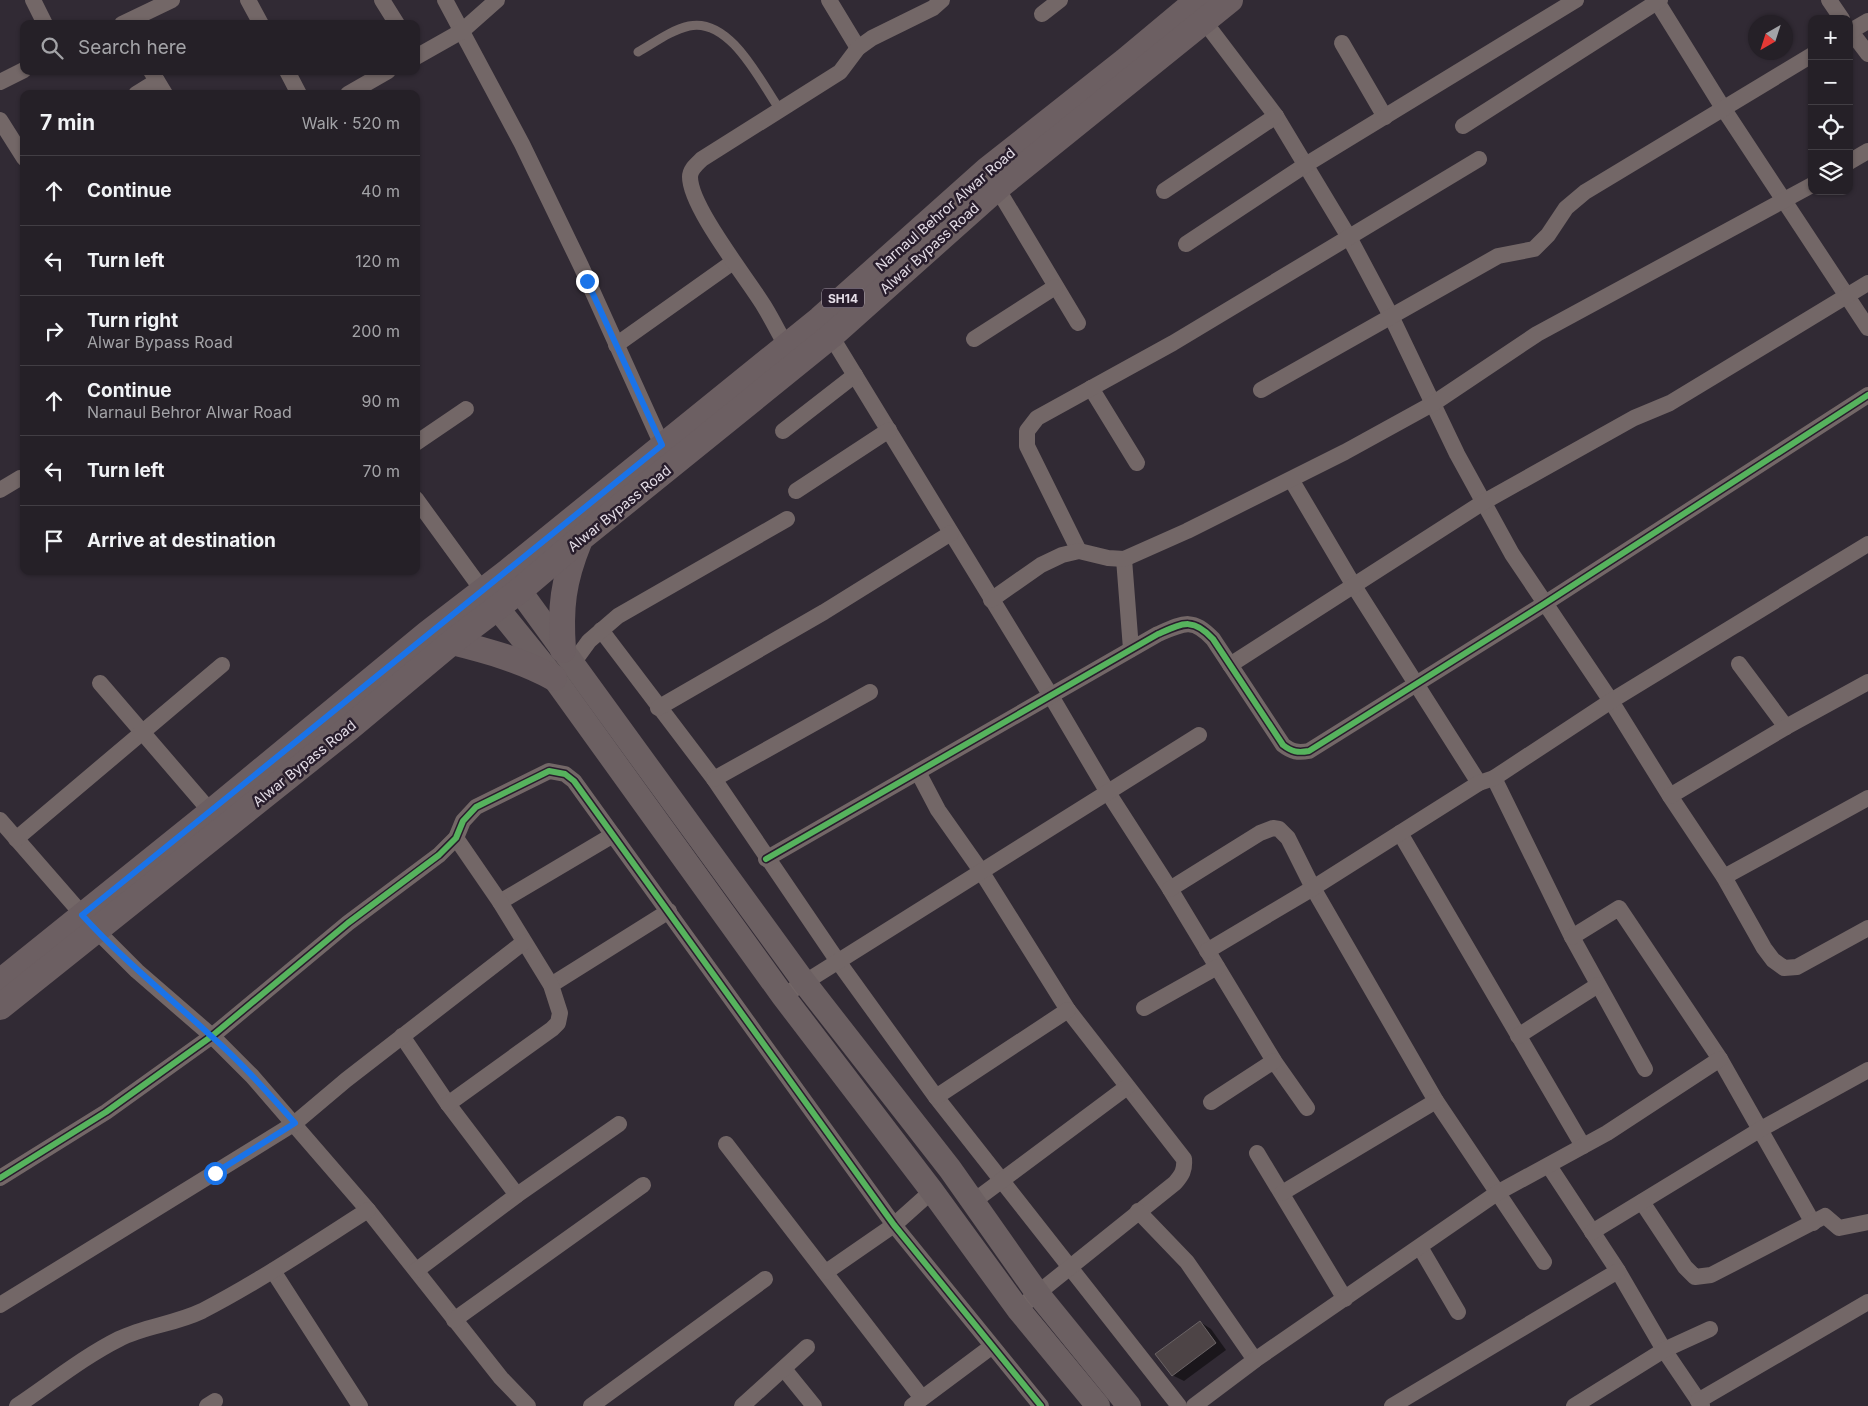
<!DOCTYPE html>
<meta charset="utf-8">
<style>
body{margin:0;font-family:Inter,sans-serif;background:#312d33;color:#f1f3f6}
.controls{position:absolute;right:15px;top:15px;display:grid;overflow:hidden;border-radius:10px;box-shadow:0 1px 4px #0004}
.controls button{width:45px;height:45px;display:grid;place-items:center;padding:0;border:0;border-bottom:1px solid #423e44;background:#252027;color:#f1f3f6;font:25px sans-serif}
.compass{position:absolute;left:1748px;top:15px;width:45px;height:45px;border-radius:50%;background:#252027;box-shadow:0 1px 4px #0004;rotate:219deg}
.stop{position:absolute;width:15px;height:15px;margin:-11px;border:4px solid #1a73e8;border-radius:50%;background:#fff}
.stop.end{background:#1a73e8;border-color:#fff;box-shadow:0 1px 5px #0008}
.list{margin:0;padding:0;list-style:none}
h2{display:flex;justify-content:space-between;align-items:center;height:65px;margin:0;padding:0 20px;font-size:21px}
h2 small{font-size:16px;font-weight:400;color:#a3a3a7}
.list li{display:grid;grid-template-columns:32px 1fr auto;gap:15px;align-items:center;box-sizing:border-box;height:70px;padding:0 20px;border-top:1px solid #423e44}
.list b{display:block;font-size:19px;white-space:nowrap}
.list p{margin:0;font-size:16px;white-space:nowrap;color:#a3a3a7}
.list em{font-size:16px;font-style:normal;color:#a3a3a7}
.icon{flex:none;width:28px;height:28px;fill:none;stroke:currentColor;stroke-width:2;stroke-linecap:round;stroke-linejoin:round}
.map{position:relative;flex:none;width:1868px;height:1406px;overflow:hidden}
.search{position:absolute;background:#252027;box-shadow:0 1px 4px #0004;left:20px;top:20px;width:400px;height:55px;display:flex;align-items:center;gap:12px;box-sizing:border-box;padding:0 18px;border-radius:10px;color:#a3a3a7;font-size:19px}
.panel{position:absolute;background:#252027;box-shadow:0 1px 4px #0004;left:20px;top:90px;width:400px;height:485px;border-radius:10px}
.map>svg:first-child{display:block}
.shadow{fill:#0007}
.building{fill:#4d4446;stroke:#6a6365}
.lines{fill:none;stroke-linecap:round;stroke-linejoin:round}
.lane{stroke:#736767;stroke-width:9}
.street{stroke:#736767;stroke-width:16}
.secondary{stroke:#6c6062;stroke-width:24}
.primary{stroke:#6c5f62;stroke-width:26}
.cycleway-casing{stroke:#281d2c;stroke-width:9}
.cycleway{stroke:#56b35d;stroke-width:6}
.route{stroke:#1a73e8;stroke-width:6}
.labels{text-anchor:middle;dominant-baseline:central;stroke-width:5;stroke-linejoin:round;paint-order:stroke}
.shield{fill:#281d2c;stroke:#aca3af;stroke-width:1}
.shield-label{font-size:12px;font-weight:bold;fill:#e4dde7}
.street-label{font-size:14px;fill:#e4dde7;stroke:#281d2c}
</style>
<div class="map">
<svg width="1868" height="1406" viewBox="0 0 1868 1406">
<rect width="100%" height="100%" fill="#312a34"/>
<polygon class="shadow" points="1200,1322 1211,1329 1226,1350 1184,1381 1172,1375"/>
<polygon class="building" points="1200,1321 1216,1343 1172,1376 1155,1354"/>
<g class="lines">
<path class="lane" d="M638,52C654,43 671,30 689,26C730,17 760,81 780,110"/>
<g class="street">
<polyline points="33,0 45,24"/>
<polyline points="248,0 261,24"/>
<polyline points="382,0 397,24"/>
<polyline points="445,0 522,144 581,266 662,445"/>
<polyline points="829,0 858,48"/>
<polyline points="1656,0 1723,108 1868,328"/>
<polyline points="1829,0 1842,19"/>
<polyline points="1042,14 1060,0"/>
<polyline points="1204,21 1276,116 1350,239 1391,316 1457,454 1512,554 1611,701 1670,796 1724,877 1764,948 1773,960 1784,968 1797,967 1868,928"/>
<polyline points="122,24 172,0"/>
<polyline points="1849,29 1868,54"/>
<polyline points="1849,32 1868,21"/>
<polyline points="1342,43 1385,117"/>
<polyline points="416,57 462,31 497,0"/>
<polyline points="151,71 165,94"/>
<polyline points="287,71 299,94"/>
<polyline points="0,82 24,70"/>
<polyline points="136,94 157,81"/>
<polyline points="348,94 388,71"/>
<polyline points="0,120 24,158"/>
<polyline points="1463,126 1660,0"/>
<polyline points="1849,162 1868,151"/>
<polyline points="997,188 1078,323"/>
<polyline points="1164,191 1276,116"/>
<polyline points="1186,244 1307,164 1576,0"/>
<polyline points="831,336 1051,696 1107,791 1170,889 1274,1061 1307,1108"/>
<polyline points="974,339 1055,287"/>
<polyline points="616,345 733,262"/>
<path d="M786,346C779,333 772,319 764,306C747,278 690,207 690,177C690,169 697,164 702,159L840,72L858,48L872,38L933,8L942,0"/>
<polyline points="1091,388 1137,463"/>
<polyline points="1261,390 1498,256 1534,249 1548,235 1566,208 1585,192 1812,55"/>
<polyline points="783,431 855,375"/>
<polyline points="416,443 466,409"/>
<polyline points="1292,481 1354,586 1479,783"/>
<polyline points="0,490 20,478"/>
<polyline points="796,491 889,430"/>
<polyline points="416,499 483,591"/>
<polyline points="1079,551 1027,446 1027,431 1037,418 1173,343 1479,159"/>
<polyline points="1124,559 1131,649"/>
<polyline points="991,600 1041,565 1062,555 1079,551 1108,558 1124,559 1187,531 1345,452 1434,403 1537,334 1812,185"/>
<polyline points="601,630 714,779 837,960 936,1097 1179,1406"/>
<polyline points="573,663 589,641 618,616 787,519"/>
<polyline points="1739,664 1786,727"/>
<polyline points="1230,665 1482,503 1634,418 1670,403 1868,283"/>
<polyline points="100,683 211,812"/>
<polyline points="658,708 824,612 951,533"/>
<path d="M918,772L938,810L981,871L1068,1010L1184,1159C1185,1170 1182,1175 1175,1183L1018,1309"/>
<polyline points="1494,778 1572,937 1645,1069"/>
<polyline points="714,779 870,692"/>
<polyline points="1670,796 1786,727 1868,682"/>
<polyline points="0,820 95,929 137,971 212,1036 252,1076 368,1210 501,1378 528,1406"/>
<polyline points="1400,833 1583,1146"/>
<polyline points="16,839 222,665"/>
<path d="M766,859L1158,634C1183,623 1193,617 1213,639L1283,745C1292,752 1298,753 1309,751L1544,604L1868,395"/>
<polyline points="1724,877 1868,798"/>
<polyline points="1170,889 1260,833 1273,828 1279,829 1288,838 1313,888 1436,1101 1544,1262"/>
<polyline points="500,902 613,835"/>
<polyline points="1572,937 1619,908 1720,1059 1813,1223"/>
<polyline points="1207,951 1313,888 1479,783 1494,778 1611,701 1868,544"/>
<polyline points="551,985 669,911"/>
<polyline points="783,996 1199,735"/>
<polyline points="1144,1008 1217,967"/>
<polyline points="402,1036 448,1104 517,1195"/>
<polyline points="1518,1036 1598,985"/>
<polyline points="936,1097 1068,1010"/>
<polyline points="1211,1102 1274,1061"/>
<polyline points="448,1104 552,1029 558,1023 560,1013 551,985 500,902 456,838"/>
<polyline points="726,1144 922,1398"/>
<polyline points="1257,1153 1345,1299"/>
<polyline points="1549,1166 1618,1271 1664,1350 1702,1406"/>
<polyline points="0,1178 106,1112 212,1036 348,923 439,855 456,838 463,821 476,807 549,771 565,774 574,781 894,1225 1041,1406"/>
<polyline points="1282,1193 1436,1101"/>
<polyline points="974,1201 1127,1087"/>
<polyline points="1642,1202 1685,1267 1695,1277 1711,1275 1825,1216 1839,1228 1868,1222"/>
<polyline points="1138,1211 1187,1262 1255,1360"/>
<polyline points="1592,1232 1761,1129 1868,1070"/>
<polyline points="1420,1247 1458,1312"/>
<polyline points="417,1270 517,1195 619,1124"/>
<polyline points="273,1271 360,1406"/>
<polyline points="826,1272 894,1225 932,1191"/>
<polyline points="0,1305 295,1123 346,1080 524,942"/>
<polyline points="454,1320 643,1185"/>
<polyline points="784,1369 814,1406"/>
<polyline points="1698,1401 1868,1302"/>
<path d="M17,1406C50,1384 83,1357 119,1339C145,1326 175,1324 202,1311C260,1281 313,1245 368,1210"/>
<polyline points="207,1406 215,1401"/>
<polyline points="591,1406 765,1279"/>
<polyline points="742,1406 807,1347"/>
<polyline points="912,1406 991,1347"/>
<polyline points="1194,1406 1255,1360 1497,1193 1607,1133 1720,1059"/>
<polyline points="1392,1406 1618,1271"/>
<polyline points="1574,1406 1664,1350 1710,1329"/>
</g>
<g class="secondary">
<polyline points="509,576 804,982 950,1169 1038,1294 1129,1406"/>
<polyline points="485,593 554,678 783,996 932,1191 1018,1309 1098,1406"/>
</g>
<g class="primary">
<path d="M452,642C488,651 521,660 554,678"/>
<path d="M563,650C560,608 563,581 579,542"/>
<polyline points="0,982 211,812 428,633 506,573 820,319 987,170 1125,61 1198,0"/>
<polyline points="0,1007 349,728 452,642 519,591 580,539 831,336 997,188 1230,0"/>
</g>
<defs>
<g id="cycleway">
<path d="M766,859L1158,634C1183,623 1193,617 1213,639L1283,745C1292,752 1298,753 1309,751L1544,604L1868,395"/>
<polyline points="0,1178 106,1112 212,1036 348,923 439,855 456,838 463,821 476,807 549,771 565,774 574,781 894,1225 1041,1406"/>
</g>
</defs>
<use href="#cycleway" class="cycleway-casing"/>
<use href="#cycleway" class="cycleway"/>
</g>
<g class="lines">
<path class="route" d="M215,1173L295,1123C268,1093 241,1062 210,1035C167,995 122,959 82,915L662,445L587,281"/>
</g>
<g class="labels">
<rect class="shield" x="822" y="288.5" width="42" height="19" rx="4"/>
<g class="shield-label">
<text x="843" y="298">SH14</text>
</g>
<g class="street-label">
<text transform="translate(945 209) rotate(-41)">Narnaul Behror Alwar Road</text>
<text transform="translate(929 248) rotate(-42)">Alwar Bypass Road</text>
<text transform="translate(619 508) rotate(-39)">Alwar Bypass Road</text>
<text transform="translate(304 763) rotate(-39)">Alwar Bypass Road</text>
</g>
</g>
</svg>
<div class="controls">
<button>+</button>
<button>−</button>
<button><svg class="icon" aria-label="locate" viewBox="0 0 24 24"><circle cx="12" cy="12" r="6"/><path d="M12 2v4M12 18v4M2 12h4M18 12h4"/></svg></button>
<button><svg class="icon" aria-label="layers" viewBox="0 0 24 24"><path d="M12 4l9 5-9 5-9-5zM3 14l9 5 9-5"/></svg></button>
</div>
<svg class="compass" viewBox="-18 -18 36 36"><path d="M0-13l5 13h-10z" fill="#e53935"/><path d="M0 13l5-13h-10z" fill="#a3a3a7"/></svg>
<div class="stop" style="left:215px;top:1173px"></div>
<div class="stop end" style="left:587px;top:281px"></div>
<div class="search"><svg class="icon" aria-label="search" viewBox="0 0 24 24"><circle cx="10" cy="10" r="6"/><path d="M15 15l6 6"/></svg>Search here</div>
<section class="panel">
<h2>7 min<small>Walk · 520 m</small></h2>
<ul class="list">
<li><svg class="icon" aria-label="ahead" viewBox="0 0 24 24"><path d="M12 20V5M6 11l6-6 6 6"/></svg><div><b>Continue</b></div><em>40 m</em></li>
<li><svg class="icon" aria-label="left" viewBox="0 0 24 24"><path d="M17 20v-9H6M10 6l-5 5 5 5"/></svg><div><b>Turn left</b></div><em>120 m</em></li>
<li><svg class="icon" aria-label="right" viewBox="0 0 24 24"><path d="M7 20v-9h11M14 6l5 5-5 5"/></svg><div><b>Turn right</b><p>Alwar Bypass Road</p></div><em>200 m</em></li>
<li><svg class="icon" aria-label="ahead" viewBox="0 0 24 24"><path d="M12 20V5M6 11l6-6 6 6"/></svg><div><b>Continue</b><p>Narnaul Behror Alwar Road</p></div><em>90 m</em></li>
<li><svg class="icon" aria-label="left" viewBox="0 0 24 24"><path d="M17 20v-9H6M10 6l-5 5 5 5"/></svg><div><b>Turn left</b></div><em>70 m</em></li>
<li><svg class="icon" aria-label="arrive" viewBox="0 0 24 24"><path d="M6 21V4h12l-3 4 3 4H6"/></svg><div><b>Arrive at destination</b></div></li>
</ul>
</section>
</div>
